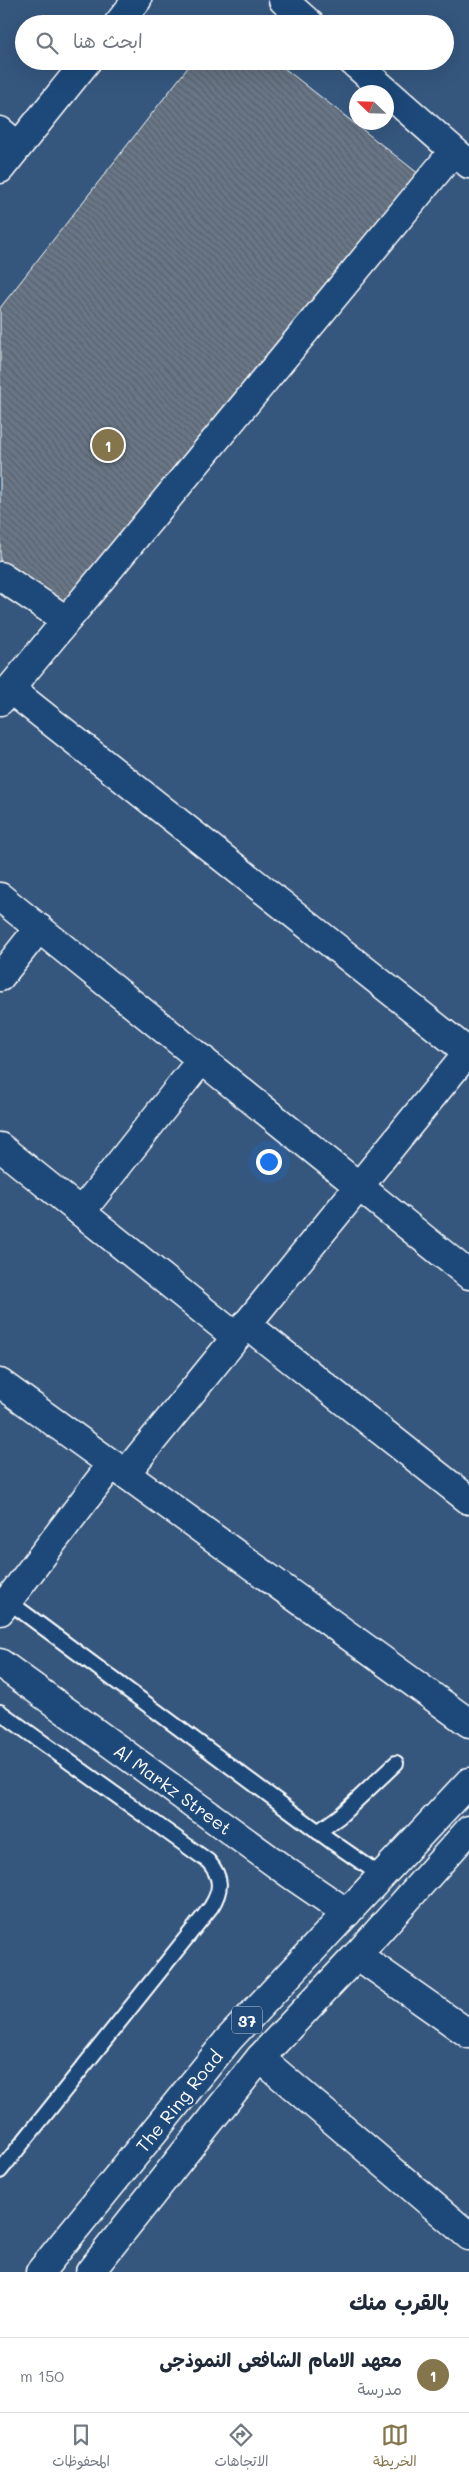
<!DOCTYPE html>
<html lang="ar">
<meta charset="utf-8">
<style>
body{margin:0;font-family:Mali,"Playpen Sans Arabic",sans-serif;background:#f6f6f7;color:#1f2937;direction:rtl}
.compass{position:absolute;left:349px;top:85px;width:45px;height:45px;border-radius:50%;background:#fff;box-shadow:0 5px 20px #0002;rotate:293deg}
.you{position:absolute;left:268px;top:1161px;width:18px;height:18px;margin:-12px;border:4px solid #fff;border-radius:50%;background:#1a73e8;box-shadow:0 0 0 8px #1a73e833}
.badge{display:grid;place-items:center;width:32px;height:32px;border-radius:50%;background:#84754c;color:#fff;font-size:16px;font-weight:700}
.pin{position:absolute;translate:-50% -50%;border:2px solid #fff;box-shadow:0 1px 5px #0006}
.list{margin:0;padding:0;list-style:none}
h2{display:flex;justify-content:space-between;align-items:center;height:65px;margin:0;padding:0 20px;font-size:21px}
h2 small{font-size:16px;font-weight:400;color:#747a83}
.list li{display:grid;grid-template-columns:32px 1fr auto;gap:15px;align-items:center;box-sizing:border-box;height:75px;padding:0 20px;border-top:1px solid #e0e1e3}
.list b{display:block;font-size:19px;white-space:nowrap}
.list p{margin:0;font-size:16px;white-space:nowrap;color:#747a83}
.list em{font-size:16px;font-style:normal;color:#747a83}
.icon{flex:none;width:28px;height:28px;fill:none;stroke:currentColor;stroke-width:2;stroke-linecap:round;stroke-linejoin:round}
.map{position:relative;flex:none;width:469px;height:2272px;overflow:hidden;direction:ltr}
.search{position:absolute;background:#fff;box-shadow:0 5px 20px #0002;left:15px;right:15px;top:15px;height:55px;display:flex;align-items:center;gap:12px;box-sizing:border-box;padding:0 18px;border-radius:28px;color:#747a83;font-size:19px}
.sheet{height:140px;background:#fff}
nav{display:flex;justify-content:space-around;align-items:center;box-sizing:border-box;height:70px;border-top:1px solid #e0e1e3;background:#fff;font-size:14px;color:#747a83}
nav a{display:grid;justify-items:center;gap:2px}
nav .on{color:#84754c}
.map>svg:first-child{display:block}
.building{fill:url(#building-back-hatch);stroke:#fff}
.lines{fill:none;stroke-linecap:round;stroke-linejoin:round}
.service-casing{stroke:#fff;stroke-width:18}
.minor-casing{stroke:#fff;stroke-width:31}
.primary-casing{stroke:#fff;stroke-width:31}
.service{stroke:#1f4a7a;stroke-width:14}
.minor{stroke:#1f4a7a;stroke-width:28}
.primary{stroke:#1f4a7a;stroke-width:28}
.labels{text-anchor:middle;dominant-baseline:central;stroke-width:5;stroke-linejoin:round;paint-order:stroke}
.shield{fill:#1f4a7a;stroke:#bcc9d7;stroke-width:1}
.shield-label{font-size:16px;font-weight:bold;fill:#fff}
.street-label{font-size:18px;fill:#fff;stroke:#1f4a7a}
</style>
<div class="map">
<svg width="469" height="2272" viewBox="0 0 469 2272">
<defs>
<pattern id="building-back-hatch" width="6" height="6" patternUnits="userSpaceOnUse" patternTransform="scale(1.25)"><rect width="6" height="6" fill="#687687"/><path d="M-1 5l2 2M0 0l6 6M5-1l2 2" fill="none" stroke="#5a616a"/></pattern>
</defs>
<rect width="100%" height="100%" fill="#35577e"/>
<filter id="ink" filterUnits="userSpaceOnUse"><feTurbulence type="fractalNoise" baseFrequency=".02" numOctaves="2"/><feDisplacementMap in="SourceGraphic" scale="10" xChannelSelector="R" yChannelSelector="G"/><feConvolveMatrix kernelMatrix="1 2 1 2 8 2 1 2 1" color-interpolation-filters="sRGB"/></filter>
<g filter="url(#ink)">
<polygon class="building" points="193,61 275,61 424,178 68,634 0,581 0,308"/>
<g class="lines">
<defs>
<g id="service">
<polyline points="8,1601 331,1841 383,1877"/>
<path d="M0,1712L208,1861C222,1877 222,1890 211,1907L0,2171"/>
<polyline points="318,1832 340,1816 396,1763"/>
</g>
<g id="minor">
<polyline points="283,0 310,24"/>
<polyline points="118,24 137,0"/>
<polyline points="352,61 469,164"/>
<polyline points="0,131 18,146"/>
<polyline points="0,169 87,61"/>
<polyline points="0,576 66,620"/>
<polyline points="10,689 469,1053"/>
<polyline points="0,701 453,152"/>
<polyline points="0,897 469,1275"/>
<polyline points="0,977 39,928"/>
<polyline points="0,1147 236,1337"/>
<polyline points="81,1212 202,1059"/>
<polyline points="246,1324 469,1500"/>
<polyline points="0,1383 469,1723"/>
<polyline points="125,1474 468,1052"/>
<polyline points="0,1611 112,1464"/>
<polyline points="0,1663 290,1874 347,1913"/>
<polyline points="357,1955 469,2034"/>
<polyline points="260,2058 469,2236"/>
</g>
<g id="primary">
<polyline points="40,2272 229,2039 469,1782"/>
<polyline points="90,2272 260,2058 357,1955 469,1830"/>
</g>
</defs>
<use href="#service" class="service-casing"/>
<use href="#minor" class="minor-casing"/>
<use href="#primary" class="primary-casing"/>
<use href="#service" class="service"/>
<use href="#minor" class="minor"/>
<use href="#primary" class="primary"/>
</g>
</g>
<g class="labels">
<rect class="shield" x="232" y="2006.5" width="30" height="27" rx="4"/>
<g class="shield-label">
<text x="247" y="2020">37</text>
</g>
<g class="street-label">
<text transform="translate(173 1789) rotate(36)">Al Markz Street</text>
<text transform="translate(179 2101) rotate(-51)">The Ring Road</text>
</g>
</g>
</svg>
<svg class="compass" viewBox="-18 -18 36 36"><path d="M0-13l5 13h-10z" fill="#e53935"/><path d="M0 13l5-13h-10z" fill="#747a83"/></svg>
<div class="you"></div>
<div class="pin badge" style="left:108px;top:445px">1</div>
<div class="search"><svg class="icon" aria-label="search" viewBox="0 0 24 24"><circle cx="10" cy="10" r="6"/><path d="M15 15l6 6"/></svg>ابحث هنا</div>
</div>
<section class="sheet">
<h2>بالقرب منك<small></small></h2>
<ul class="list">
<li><span class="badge">1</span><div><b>معهد الامام الشافعى النموذجى</b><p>مدرسة</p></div><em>150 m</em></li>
</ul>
</section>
<nav>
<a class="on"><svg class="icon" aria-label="map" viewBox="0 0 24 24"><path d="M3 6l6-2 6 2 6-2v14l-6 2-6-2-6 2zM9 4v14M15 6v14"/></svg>الخريطة</a>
<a><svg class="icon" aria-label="directions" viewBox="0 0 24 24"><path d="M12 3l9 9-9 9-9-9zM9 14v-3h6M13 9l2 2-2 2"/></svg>الاتجاهات</a>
<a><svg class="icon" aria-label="saved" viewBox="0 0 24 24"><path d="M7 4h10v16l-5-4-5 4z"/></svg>المحفوظات</a>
</nav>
